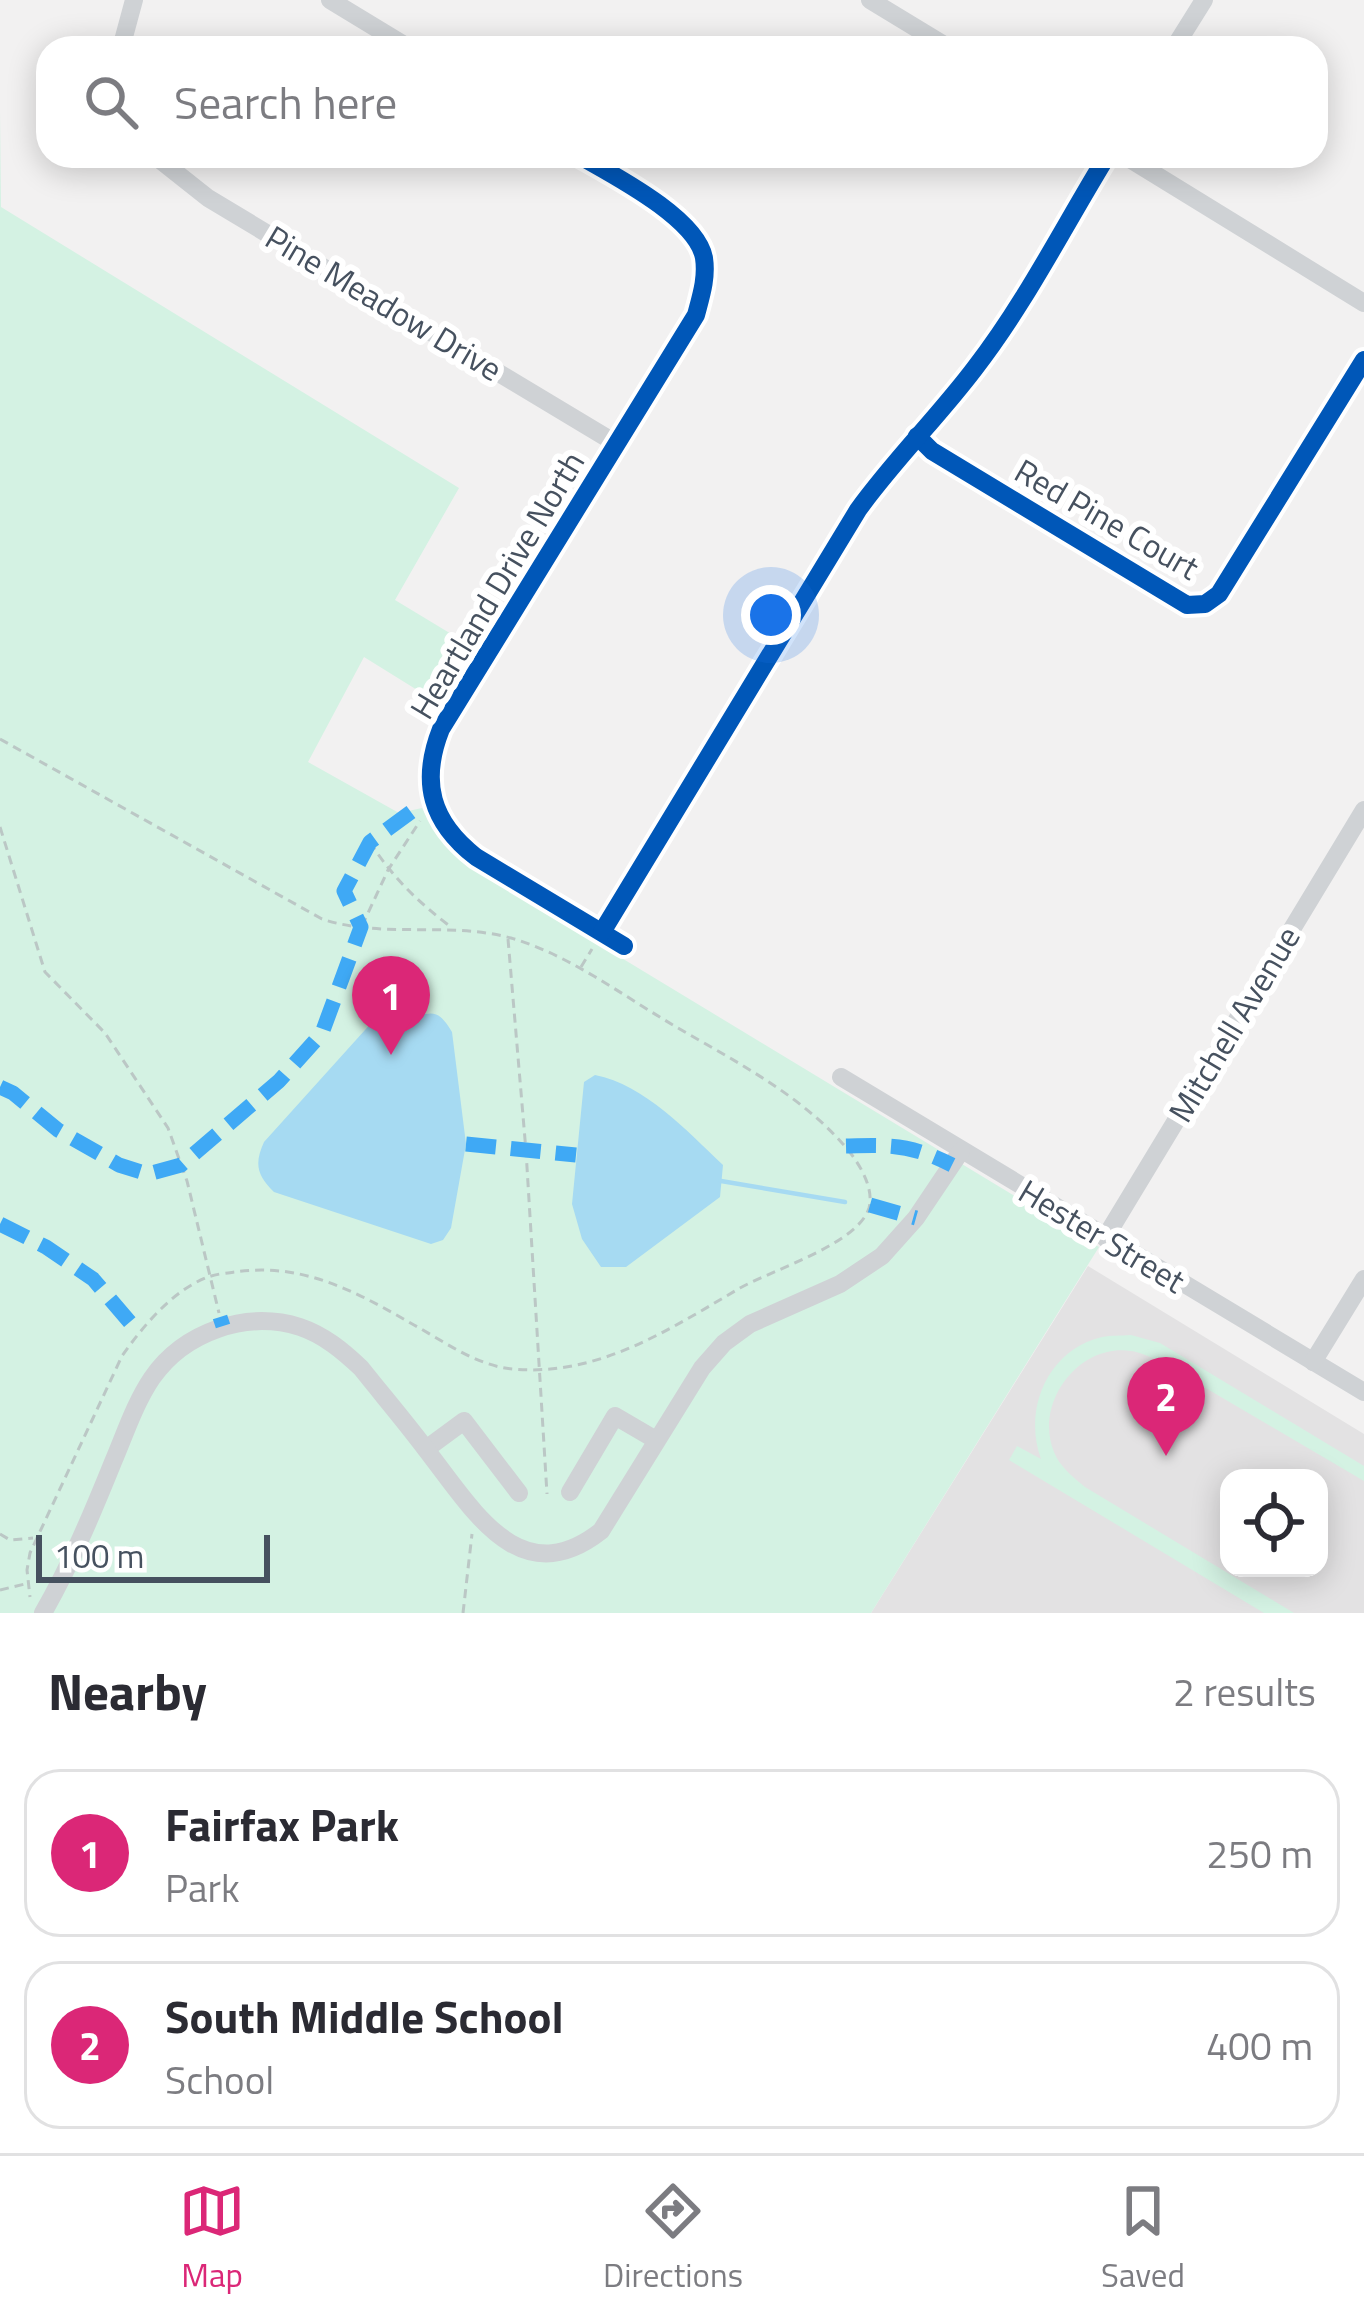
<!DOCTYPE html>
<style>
body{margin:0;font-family:"Titillium Web",sans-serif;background:#f7f7f7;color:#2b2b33}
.controls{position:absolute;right:36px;bottom:36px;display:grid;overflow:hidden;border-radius:24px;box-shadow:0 6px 30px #0003}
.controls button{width:108px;height:108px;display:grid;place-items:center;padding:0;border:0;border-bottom:3px solid #e1e1e2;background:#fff;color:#2b2b33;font:60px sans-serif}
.scale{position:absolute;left:36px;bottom:30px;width:234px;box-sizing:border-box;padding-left:12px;border:6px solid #46515f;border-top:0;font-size:33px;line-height:42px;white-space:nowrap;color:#46515f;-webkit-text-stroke:9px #fff;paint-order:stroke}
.you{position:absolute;left:771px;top:615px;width:42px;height:42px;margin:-30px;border:9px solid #fff;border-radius:50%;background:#1a73e8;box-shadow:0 0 0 18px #1a73e833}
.badge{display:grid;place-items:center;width:78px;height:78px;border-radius:50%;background:#db2777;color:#fff;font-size:39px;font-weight:700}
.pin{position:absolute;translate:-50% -99px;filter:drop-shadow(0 3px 6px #0008)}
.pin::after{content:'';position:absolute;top:63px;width:42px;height:36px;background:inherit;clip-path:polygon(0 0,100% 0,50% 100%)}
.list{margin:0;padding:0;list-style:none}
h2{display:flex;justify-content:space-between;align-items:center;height:156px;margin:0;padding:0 48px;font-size:51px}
h2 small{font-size:39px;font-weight:400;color:#7c7c81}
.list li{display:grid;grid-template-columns:78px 1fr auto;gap:36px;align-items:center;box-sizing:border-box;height:168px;margin:0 24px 24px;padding:0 24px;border:3px solid #e1e1e2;border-radius:36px}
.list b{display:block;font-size:45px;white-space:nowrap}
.list p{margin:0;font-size:39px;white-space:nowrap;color:#7c7c81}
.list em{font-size:39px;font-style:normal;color:#7c7c81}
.icon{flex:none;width:66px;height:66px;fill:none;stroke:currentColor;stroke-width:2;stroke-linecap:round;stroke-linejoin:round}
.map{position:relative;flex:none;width:1364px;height:1613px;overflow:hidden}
.search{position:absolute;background:#fff;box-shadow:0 6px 30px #0003;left:36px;right:36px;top:36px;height:132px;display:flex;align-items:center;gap:30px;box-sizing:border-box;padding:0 42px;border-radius:36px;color:#7c7c81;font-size:45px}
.sheet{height:540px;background:#fff}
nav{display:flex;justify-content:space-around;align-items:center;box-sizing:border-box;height:168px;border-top:3px solid #e1e1e2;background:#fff;font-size:33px;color:#7c7c81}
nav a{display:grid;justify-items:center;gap:6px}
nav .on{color:#db2777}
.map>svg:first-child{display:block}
.education{fill:#e3e2e3;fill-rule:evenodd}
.green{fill:#d4f2e3}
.water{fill:#a6daf2}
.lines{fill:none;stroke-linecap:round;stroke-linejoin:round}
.stream{stroke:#a6daf2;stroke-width:4.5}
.path{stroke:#bbc7c5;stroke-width:3;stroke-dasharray:9 6;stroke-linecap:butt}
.minor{stroke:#cfd2d5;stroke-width:18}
.quiet{stroke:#3fa9f5;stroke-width:15;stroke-dasharray:30 15;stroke-linecap:butt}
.cycleway-casing{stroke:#fff;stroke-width:26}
.cycleway{stroke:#0057b8;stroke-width:18}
.labels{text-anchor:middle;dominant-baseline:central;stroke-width:12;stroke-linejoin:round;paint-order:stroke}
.street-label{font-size:33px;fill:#46515f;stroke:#fff}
</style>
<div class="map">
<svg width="1364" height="1613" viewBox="0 0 1364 1613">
<rect width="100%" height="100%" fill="#f2f1f1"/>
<path class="education" d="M1088,1266L1364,1434V1613H871ZM1229,1478H1319V1568H1229Z"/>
<g class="green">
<polygon points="0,111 1,207 459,488 395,600 486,655 451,711 364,657 308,762 399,813 422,808 436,834 463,862 1099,1247 871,1613 0,1613"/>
<path d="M1131,1335L1160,1343L1364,1466V1481L1158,1360C1149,1357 1140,1352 1131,1351C1078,1343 1034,1404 1054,1452C1060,1467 1073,1477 1085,1487L1294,1613H1264L1009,1460L1017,1446L1041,1459C1023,1410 1047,1350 1102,1337C1111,1335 1121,1336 1131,1335Z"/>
</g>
<g class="water">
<path d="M383,1010C387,1012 401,1017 405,1017C429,1017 435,1003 452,1032L466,1144L451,1228L443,1240L431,1244L274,1192C257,1175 254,1164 264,1142Z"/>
<path d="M595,1075C645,1085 687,1131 723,1165L720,1197L626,1267H601L582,1239L572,1204L584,1082Z"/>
</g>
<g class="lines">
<polyline class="stream" points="721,1181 845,1202"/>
<g class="path">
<path d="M0,739L322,919C382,939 449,921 511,938C566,954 615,990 663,1019C724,1056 794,1089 842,1143C856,1158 875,1186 869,1208C858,1244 772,1270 740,1288C670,1329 598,1377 513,1369C477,1366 445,1342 414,1325C357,1292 303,1262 235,1272C227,1273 216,1274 208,1277C173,1290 143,1326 122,1356L30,1553L27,1570L30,1597"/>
<polyline points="0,827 45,972 105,1033 168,1128 187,1181 219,1313"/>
<path d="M370,842C392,877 418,902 451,927"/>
<polyline points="362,926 388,870 420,821"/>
<polyline points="508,939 526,1151 547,1494"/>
<polyline points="581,967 592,949"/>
<polyline points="0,1534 10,1540 33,1538"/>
<polyline points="0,1590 25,1584"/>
<polyline points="463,1613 472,1534"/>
</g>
<g class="minor">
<polyline points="330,0 409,48"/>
<polyline points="870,0 949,48"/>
<polyline points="121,48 134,0"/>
<polyline points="1174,48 1204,0"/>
<polyline points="155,156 208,198 617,444"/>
<path d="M580,156C613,175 697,218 704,258C707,278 701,296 696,315L441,729C420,782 431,822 476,857L624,946"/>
<polyline points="1125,156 1364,303"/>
<polyline points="917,436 932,451 1187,605 1205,604 1219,594 1364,360"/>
<path d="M602,932L858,510C894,460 938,417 975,368C1026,302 1064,226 1107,156"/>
<polyline points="841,1077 1364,1392"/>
<polyline points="1105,1238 1364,810"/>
<polyline points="1313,1362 1364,1279"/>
<polyline points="426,1449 464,1421 519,1493"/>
<polyline points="570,1492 615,1416 656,1440"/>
<path d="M43,1613C71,1564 92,1514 113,1462C125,1434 135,1403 152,1378C184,1332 246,1310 300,1327C324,1335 343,1351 361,1368C384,1397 409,1426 431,1456C475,1513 522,1593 601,1531L702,1368L724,1343L750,1324L840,1284L882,1256L916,1218L961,1151"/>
</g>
<g class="quiet">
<polyline points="0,1087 13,1093 58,1130 119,1165 148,1174 181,1165 279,1081 322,1033 361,927 344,891 370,842 415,809"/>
<polyline points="466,1144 576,1155"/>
<path d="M846,1146C891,1145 910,1144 952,1165"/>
<polyline points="870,1205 916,1218"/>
<polyline points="0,1224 46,1247 93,1279 139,1333"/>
<polyline points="220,1317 223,1326"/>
</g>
<defs>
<g id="cycleway">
<path d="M580,156C613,175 697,218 704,258C707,278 701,296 696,315L441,729C420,782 431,822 476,857L624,946"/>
<polyline points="917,436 932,451 1187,605 1205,604 1219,594 1364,360"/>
<path d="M602,932L858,510C894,460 938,417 975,368C1026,302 1064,226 1107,156"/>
</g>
</defs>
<use href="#cycleway" class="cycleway-casing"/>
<use href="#cycleway" class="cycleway"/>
</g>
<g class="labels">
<g class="street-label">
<text transform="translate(384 303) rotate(31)">Pine Meadow Drive</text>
<text transform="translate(1107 519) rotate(30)">Red Pine Court</text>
<text transform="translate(497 585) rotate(-59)">Heartland Drive North</text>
<text transform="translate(1234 1024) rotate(-59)">Mitchell Avenue</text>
<text transform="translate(1102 1236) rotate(31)">Hester Street</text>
</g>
</g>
</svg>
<div class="controls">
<button><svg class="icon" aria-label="locate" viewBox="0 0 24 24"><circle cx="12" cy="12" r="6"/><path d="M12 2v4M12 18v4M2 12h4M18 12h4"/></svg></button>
</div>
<div class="scale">100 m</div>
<div class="you"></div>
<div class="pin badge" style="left:391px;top:1055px">1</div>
<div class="pin badge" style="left:1166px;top:1456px">2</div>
<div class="search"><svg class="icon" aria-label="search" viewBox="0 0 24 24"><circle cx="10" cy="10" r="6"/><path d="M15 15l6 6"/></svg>Search here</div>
</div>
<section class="sheet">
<h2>Nearby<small>2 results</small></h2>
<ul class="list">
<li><span class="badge">1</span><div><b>Fairfax Park</b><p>Park</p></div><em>250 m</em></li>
<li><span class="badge">2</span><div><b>South Middle School</b><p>School</p></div><em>400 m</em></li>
</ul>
</section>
<nav>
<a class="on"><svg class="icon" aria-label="map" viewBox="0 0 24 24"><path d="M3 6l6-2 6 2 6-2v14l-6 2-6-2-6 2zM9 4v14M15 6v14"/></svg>Map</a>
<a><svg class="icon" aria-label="directions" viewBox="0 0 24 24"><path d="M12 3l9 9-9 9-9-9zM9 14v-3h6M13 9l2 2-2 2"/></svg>Directions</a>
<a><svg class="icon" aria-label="saved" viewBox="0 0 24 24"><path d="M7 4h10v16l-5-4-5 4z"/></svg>Saved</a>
</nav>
